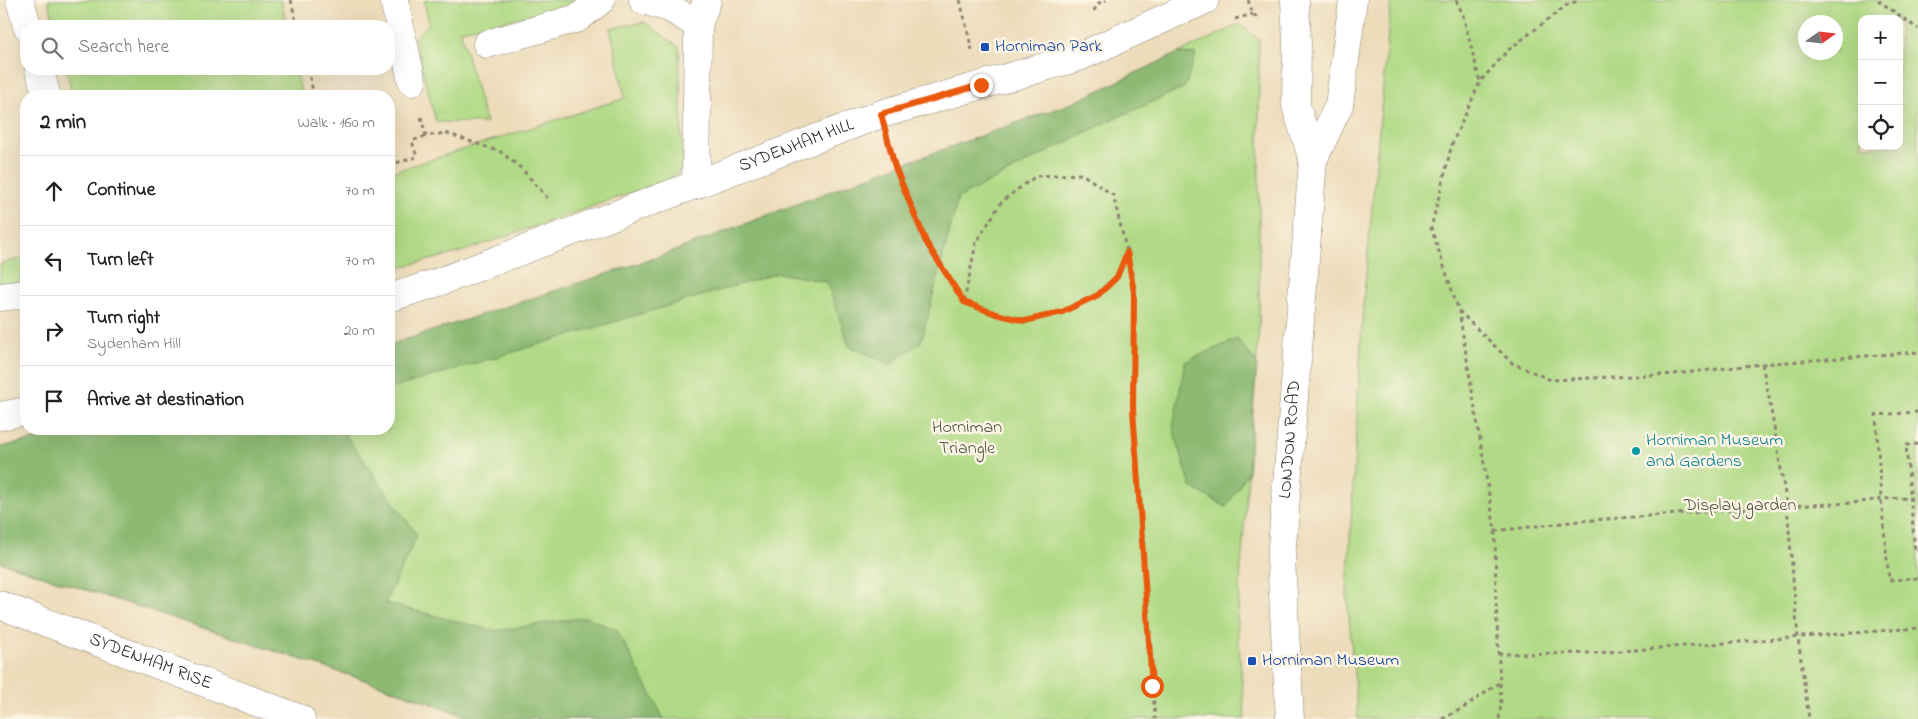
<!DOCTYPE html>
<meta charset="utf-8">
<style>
body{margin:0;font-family:"Indie Flower",sans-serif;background:#f6f6f6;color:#222}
.controls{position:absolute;right:15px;top:15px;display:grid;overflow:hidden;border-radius:10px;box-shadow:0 5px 20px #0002}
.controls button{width:45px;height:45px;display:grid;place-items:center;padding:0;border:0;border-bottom:1px solid #e0e0e0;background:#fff;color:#222;font:25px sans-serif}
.compass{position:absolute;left:1798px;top:15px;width:45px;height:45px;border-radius:50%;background:#fff;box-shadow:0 5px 20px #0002;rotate:76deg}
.stop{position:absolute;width:15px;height:15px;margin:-11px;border:4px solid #ea580c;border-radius:50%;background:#fff}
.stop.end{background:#ea580c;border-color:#fff;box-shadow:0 1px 5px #0008}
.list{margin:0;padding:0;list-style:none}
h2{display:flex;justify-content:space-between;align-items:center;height:65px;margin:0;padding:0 20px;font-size:21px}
h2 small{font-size:16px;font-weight:400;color:#767676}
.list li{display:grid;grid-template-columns:32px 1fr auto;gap:15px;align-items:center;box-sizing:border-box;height:70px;padding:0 20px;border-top:1px solid #e0e0e0}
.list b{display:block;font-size:19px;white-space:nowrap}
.list p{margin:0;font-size:16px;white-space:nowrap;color:#767676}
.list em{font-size:16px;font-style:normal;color:#767676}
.icon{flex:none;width:28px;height:28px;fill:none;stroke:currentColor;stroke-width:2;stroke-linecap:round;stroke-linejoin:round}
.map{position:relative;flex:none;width:1918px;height:719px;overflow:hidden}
.search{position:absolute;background:#fff;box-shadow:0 5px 20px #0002;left:20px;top:20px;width:375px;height:55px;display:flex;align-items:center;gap:12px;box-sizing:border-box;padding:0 18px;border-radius:20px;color:#767676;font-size:19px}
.panel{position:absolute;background:#fff;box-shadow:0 5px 20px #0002;left:20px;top:90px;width:375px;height:345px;border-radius:20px}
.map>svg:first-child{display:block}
.green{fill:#b0da85;stroke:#6e8258;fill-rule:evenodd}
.forest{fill:#8cba72;stroke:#5c724e}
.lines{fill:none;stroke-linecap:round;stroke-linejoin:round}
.street-casing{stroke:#8c8472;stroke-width:29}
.secondary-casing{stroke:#8c8472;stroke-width:29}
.highway-casing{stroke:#8c8472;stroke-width:29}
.path{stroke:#8c8472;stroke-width:3;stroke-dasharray:4 4;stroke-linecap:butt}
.street{stroke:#fff;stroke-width:28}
.secondary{stroke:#fff;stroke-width:28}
.highway{stroke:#fff;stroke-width:28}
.route{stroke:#ea580c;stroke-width:6}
.transit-dot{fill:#1a4fb4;stroke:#fcf5e5;stroke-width:2}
.culture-dot{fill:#0f9aa8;stroke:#fcf5e5;stroke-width:2}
.labels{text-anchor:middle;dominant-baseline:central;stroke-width:5;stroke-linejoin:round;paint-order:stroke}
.transit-label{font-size:18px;fill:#164399;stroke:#fcf5e5;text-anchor:start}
.street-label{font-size:18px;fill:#2b2b2b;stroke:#fcf5e5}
.park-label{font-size:18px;fill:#4c5742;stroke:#fcf5e5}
.culture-label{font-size:18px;fill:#0d838f;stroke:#fcf5e5;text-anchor:start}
</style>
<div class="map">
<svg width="1918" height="719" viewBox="0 0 1918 719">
<rect width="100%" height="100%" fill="#fcf5e5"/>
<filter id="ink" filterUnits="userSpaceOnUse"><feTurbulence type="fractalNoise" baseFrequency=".02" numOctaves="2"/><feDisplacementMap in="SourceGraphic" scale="10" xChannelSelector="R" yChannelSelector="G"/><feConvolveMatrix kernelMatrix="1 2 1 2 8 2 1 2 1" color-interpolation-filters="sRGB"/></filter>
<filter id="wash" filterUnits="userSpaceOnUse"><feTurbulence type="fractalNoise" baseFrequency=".0096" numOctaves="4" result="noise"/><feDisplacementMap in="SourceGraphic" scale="20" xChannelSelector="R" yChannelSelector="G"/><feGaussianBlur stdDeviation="1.12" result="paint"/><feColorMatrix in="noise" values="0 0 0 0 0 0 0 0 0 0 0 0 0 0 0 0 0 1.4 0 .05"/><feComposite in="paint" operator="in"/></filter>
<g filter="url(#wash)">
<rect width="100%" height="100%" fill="#eddcba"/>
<g class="green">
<polygon points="48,0 281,0 287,26 55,26"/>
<polygon points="424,0 574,0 575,8 530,15 484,26 460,30 486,123 436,122 414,38 429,24"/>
<path d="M1391,0H1918V719H1358L1347,595L1363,306ZM1862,19H1899V146H1862ZM1806,22H1836V52H1806Z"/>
<polygon points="645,22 679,47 683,169 668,180 458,253 389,270 389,173 625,98 610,28"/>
<polygon points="1240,24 1259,40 1259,326 1237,622 1245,719 474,719 386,687 0,562 0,447 89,429 389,429 389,347 661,256 878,173 1075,102"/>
<polygon points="66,69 296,69 302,96 73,96"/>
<polygon points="26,257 26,284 0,288 0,264"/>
</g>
<g class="forest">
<polygon points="1178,53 1196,54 1185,87 1094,128 958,198 921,342 890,364 849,346 827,282 778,273 389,389 389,345 661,256 878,173 1075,102"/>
<polygon points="1237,339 1257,363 1248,472 1226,507 1191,487 1173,428 1185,362"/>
<polygon points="89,429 344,429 344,433 417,535 385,603 495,631 586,617 617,630 664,719 474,719 386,687 0,562 0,447"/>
</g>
</g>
<g filter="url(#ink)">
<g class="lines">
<defs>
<g id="street">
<polyline points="20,0 27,26"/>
<polyline points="394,0 412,82"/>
<polyline points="643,0 670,8 698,25"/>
<polyline points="487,44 578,18 601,0"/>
<polyline points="39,69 47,96"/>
<polyline points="696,185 698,25 707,0"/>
<polyline points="0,297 26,294"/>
<path id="s1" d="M0,605L301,719"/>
</g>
<g id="secondary">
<path id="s2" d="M389,298L439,282L881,114L1079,57L1205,0"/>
<polyline points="0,416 26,411"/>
</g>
<g id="highway">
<polyline points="1313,160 1339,105 1353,0"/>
<path id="s3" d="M1290,719L1281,559L1313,160L1296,106L1297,43L1295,0"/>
</g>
</defs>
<use href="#street" class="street-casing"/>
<use href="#secondary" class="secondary-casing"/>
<use href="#highway" class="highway-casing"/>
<g class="path">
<polyline points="291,0 297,26"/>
<polyline points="960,0 972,50"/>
<polyline points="1248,0 1253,14 1260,20"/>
<polyline points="1456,0 1463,15 1480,82"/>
<polyline points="1878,0 1918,29"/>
<polyline points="1094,11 1097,4 1106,0"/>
<polyline points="1235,19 1253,14"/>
<polyline points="308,69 314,96"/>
<polyline points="421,117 426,136 446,133 501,152 522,169 550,201"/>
<polyline points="890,148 895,167 926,242 964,302 996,314 1025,321 1062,312 1098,295 1117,277 1127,252 1113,195 1082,174 1036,176 1002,201 976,243 964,302"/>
<polyline points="389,165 417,157 412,141 426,136"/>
<polyline points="1127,254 1134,292 1133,409 1155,719"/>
<polyline points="1459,311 1512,363 1551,380 1674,374 1762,364 1918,352"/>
<polyline points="1762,364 1769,397 1787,506 1798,638 1809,719"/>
<polyline points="1918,412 1876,415 1881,499 1889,580 1918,578"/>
<polyline points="1918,444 1906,445 1915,551 1918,550"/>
<polyline points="1495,531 1579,521 1787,506 1853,503 1881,499 1910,498"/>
<polyline points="1498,654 1595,653 1918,628"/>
<polyline points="1442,719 1465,707 1499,683"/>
<polyline points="1499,719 1501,704 1496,601 1495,531 1459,311 1431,228 1452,144 1480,82 1507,51 1567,5 1580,0"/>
</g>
<use href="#street" class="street"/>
<use href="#secondary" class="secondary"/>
<use href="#highway" class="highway"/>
</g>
</g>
<g class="lines" filter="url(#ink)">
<polyline class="route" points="981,85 881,114 895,167 926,242 964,302 996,314 1025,321 1062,312 1098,295 1117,277 1127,252 1134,292 1133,409 1152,686"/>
</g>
<g class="transit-dot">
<rect x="980" y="42" width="10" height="10" rx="2.5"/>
<rect x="1247" y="656" width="10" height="10" rx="2.5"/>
</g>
<circle class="culture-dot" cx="1636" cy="451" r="5"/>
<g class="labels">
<g class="transit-label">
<text x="995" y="47">Horniman Park</text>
<text x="1262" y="661">Horniman Museum</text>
</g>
<g class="street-label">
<text stroke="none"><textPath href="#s2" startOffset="435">SYDENHAM HILL</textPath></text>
<text stroke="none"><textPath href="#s3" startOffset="280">LONDON ROAD</textPath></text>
<text stroke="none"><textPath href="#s1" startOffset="161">SYDENHAM RISE</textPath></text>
</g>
<g class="park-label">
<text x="967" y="428">Horniman<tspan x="967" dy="21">Triangle</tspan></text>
<text x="1740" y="506">Display garden</text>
</g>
<g class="culture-label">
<text x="1646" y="441">Horniman Museum<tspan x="1646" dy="21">and Gardens</tspan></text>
</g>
</g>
</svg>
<div class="controls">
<button>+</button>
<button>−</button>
<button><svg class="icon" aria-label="locate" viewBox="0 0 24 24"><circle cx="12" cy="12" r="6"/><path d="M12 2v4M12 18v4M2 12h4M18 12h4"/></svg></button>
</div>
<svg class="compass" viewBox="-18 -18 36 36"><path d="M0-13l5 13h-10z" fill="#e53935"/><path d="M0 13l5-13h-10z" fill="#767676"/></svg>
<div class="stop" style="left:1152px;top:686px"></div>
<div class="stop end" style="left:981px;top:85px"></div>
<div class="search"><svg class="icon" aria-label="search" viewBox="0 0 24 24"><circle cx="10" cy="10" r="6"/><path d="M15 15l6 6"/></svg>Search here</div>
<section class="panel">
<h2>2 min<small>Walk · 160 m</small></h2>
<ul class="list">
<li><svg class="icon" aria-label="ahead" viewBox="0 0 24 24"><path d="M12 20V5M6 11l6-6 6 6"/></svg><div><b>Continue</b></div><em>70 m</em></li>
<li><svg class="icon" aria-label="left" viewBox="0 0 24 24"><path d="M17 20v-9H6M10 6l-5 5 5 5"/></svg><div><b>Turn left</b></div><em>70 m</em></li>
<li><svg class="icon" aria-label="right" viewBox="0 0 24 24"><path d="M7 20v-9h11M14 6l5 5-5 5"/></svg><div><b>Turn right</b><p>Sydenham Hill</p></div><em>20 m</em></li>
<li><svg class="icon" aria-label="arrive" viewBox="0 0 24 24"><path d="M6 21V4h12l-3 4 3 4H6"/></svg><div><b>Arrive at destination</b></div></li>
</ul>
</section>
</div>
